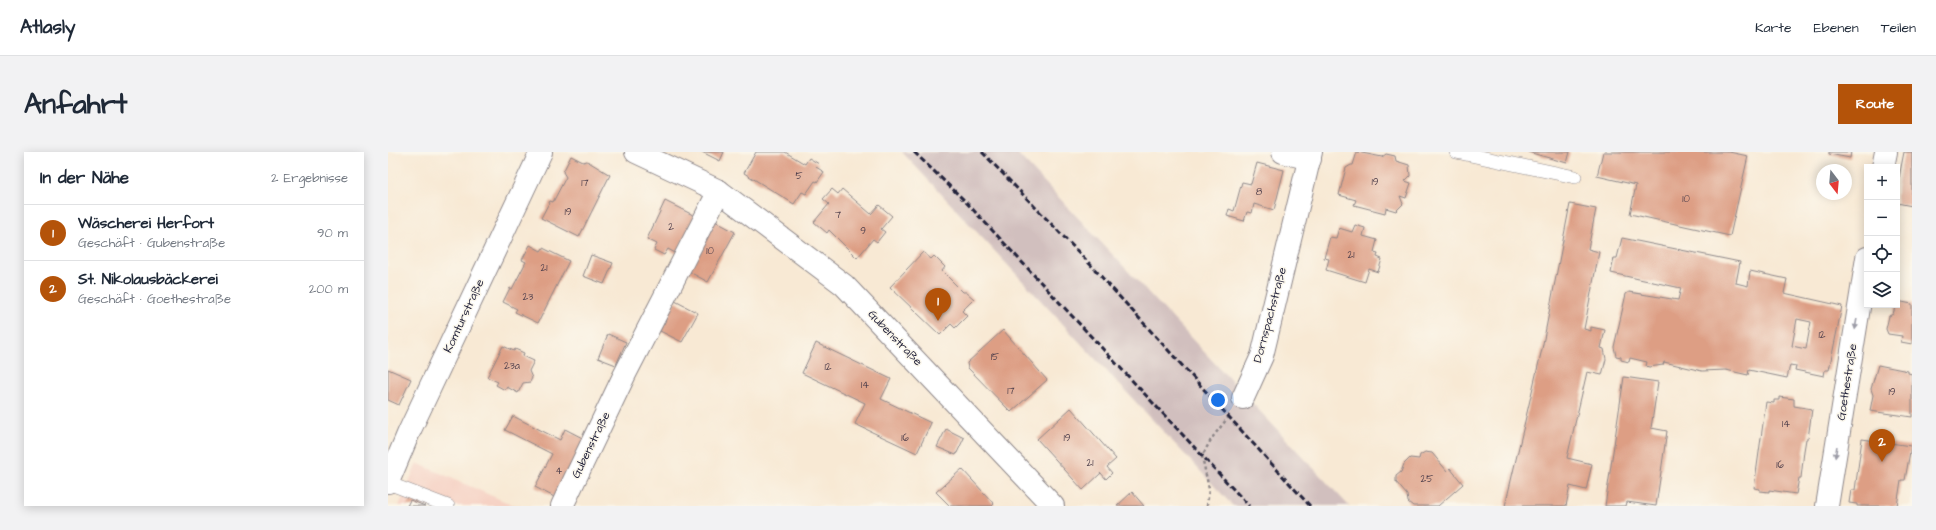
<!DOCTYPE html>
<html lang="de">
<meta charset="utf-8">
<style>
body{margin:0;font-family:"Architects Daughter",sans-serif;background:#f2f2f3;color:#1f2937}
.controls{position:absolute;right:12px;top:12px;display:grid;overflow:hidden;border-radius:0px;box-shadow:0 2px 10px #0003}
.controls button{width:36px;height:36px;display:grid;place-items:center;padding:0;border:0;border-bottom:1px solid #e0e1e3;background:#fff;color:#1f2937;font:20px sans-serif}
.compass{position:absolute;left:1428px;top:12px;width:36px;height:36px;border-radius:50%;background:#fff;box-shadow:0 2px 10px #0003;rotate:164deg}
.you{position:absolute;left:830px;top:248px;width:14px;height:14px;margin:-10px;border:3px solid #fff;border-radius:50%;background:#1a73e8;box-shadow:0 0 0 6px #1a73e833}
.badge{display:grid;place-items:center;width:26px;height:26px;border-radius:50%;background:#b45309;color:#fff;font-size:13px;font-weight:700}
.pin{position:absolute;translate:-50% -33px;filter:drop-shadow(0 1px 2px #0008)}
.pin::after{content:'';position:absolute;top:21px;width:14px;height:12px;background:inherit;clip-path:polygon(0 0,100% 0,50% 100%)}
.list{margin:0;padding:0;list-style:none}
h2{display:flex;justify-content:space-between;align-items:center;height:52px;margin:0;padding:0 16px;font-size:17px}
h2 small{font-size:13px;font-weight:400;color:#747a83}
.list li{display:grid;grid-template-columns:26px 1fr auto;gap:12px;align-items:center;box-sizing:border-box;height:56px;padding:0 16px;border-top:1px solid #e0e1e3}
.list b{display:block;font-size:15px;white-space:nowrap}
.list p{margin:0;font-size:13px;white-space:nowrap;color:#747a83}
.list em{font-size:13px;font-style:normal;color:#747a83}
.icon{flex:none;width:22px;height:22px;fill:none;stroke:currentColor;stroke-width:2;stroke-linecap:round;stroke-linejoin:round}
.map{position:relative;flex:none;width:1524px;height:354px;overflow:hidden;border-radius:0px}
header{display:flex;align-items:center;gap:24px;box-sizing:border-box;height:56px;padding:0 20px;background:#fff;border-bottom:1px solid #e0e1e3}
header strong{font-size:19px}
nav{display:flex;gap:22px;margin-inline-start:auto;font-size:14px}
.intro{display:flex;align-items:center;justify-content:space-between;box-sizing:border-box;height:96px;padding:0 24px}
h1{margin:0;font-size:28px}
.button{padding:10px 18px;border-radius:0px;background:#b45309;color:#fff;font-size:14px;font-weight:700}
main{display:flex;gap:24px;padding:0 24px}
aside{flex:1;background:#fff;border-radius:0px;box-shadow:0 2px 10px #0003}
.map>svg:first-child{display:block}
.built{fill:#f6d2c4}
.industrial{fill:#d1bfbe}
.building{fill:#dd9e84;fill-rule:evenodd}
.lines{fill:none;stroke-linecap:round;stroke-linejoin:round}
.lane-casing{stroke:#8d8688;stroke-width:14}
.street-casing{stroke:#8d8688;stroke-width:24}
.secondary-casing{stroke:#8d8688;stroke-width:24}
.path{stroke:#8d8688;stroke-width:2.5;stroke-dasharray:3 3;stroke-linecap:butt}
.lane{stroke:#fff;stroke-width:13}
.street{stroke:#fff;stroke-width:22}
.secondary{stroke:#fff;stroke-width:22}
.rail{stroke:#22223b;stroke-width:3;stroke-dasharray:6 3;stroke-linecap:butt}
.oneway{fill:#9c9ca7}
.labels{text-anchor:middle;dominant-baseline:central;stroke-width:3;stroke-linejoin:round;paint-order:stroke}
.number-label{font-size:10px;fill:#51414d}
.street-label{font-size:12px;fill:#22223b;stroke:#fbf7ec}
</style>
<header>
<strong>Atlasly</strong>
<nav><a>Karte</a><a>Ebenen</a><a>Teilen</a></nav>
</header>
<div class="intro"><h1>Anfahrt</h1><a class="button">Route</a></div>
<main>
<aside>
<h2>In der Nähe<small>2 Ergebnisse</small></h2>
<ul class="list">
<li><span class="badge">1</span><div><b>Wäscherei Herfort</b><p>Geschäft · Gubenstraße</p></div><em>90 m</em></li>
<li><span class="badge">2</span><div><b>St. Nikolausbäckerei</b><p>Geschäft · Goethestraße</p></div><em>200 m</em></li>
</ul>
</aside>
<div class="map">
<svg width="1524" height="354" viewBox="0 0 1524 354">
<rect width="100%" height="100%" fill="#fbf7ec"/>
<filter id="ink" filterUnits="userSpaceOnUse"><feTurbulence type="fractalNoise" baseFrequency=".025" numOctaves="2"/><feDisplacementMap in="SourceGraphic" scale="8" xChannelSelector="R" yChannelSelector="G"/><feConvolveMatrix kernelMatrix="1 2 1 2 8 2 1 2 1" color-interpolation-filters="sRGB"/></filter>
<filter id="wash" filterUnits="userSpaceOnUse"><feTurbulence type="fractalNoise" baseFrequency=".012" numOctaves="4" result="noise"/><feDisplacementMap in="SourceGraphic" scale="16" xChannelSelector="R" yChannelSelector="G"/><feGaussianBlur stdDeviation="0.9" result="paint"/><feColorMatrix in="noise" values="0 0 0 0 0 0 0 0 0 0 0 0 0 0 0 0 0 1.4 0 .05"/><feComposite in="paint" operator="in"/></filter>
<g filter="url(#wash)">
<rect width="100%" height="100%" fill="#f8e9d4"/>
<polygon class="built" points="29,311 127,354 11,354"/>
<polygon class="industrial" points="514,0 628,0 961,354 845,354"/>
<g id="blocks">
<g class="building">
<polygon points="314,0 336,0 332,9"/>
<polygon points="368,0 397,0 417,12 421,6 431,12 428,15 436,20 429,30 427,29 418,42 414,40 406,52 356,21"/>
<polygon points="969,0 994,5 998,2 1007,4 1008,9 1021,13 1022,24 1017,29 1023,31 1018,46 1012,44 1015,52 1008,59 998,56 997,61 966,53 968,48 951,43 958,16 963,13 965,13"/>
<polygon points="1140,0 1182,0 1179,11"/>
<polygon points="1215,0 1341,0 1360,4 1342,84 1242,62 1248,33 1209,24"/>
<polygon points="1441,0 1463,0 1462,6 1441,2"/>
<polygon points="1516,0 1524,0 1524,54 1509,51 1509,36"/>
<polygon points="183,4 195,10 199,9 222,23 191,85 153,66 162,49 165,50 178,25 175,20"/>
<polygon points="869,11 896,18 886,58 866,52 864,61 859,60 856,69 839,64 841,57 846,59 854,30 863,32"/>
<polygon points="444,37 450,42 454,37 483,62 491,53 504,64 493,77 497,80 489,90 485,87 469,106 441,78 439,81 426,70 441,52 435,47"/>
<polygon points="277,49 307,64 289,102 280,97 276,103 266,98 269,92 259,87"/>
<polygon points="1182,52 1208,57 1200,97 1211,100 1196,177 1203,179 1203,175 1217,178 1213,196 1216,197 1218,207 1214,223 1199,220 1179,306 1204,312 1198,338 1182,334 1178,354 1117,354 1154,197"/>
<polygon points="323,67 347,80 320,130 296,117"/>
<polygon points="967,73 977,76 975,84 989,88 986,100 990,101 989,105 994,107 990,120 981,117 977,130 938,118 941,107 936,106 942,85 948,86 951,76 964,80"/>
<path d="M1234,86L1352,110L1348,131L1360,134L1362,119L1399,127L1396,141L1454,154L1441,218H1437L1436,224L1407,218L1408,214L1402,213L1399,226L1361,218L1360,223L1338,218L1314,219L1276,210L1275,213L1261,215L1258,214L1259,210L1242,206L1241,210L1233,208V205L1228,204L1226,195L1238,142L1241,140L1290,148L1293,136L1223,121L1226,106H1229ZM1409,167L1423,170L1418,197L1404,194Z"/>
<polygon points="142,93 153,99 155,96 181,109 150,171 127,160 129,157 115,150 122,136 124,137 138,110 134,108"/>
<polygon points="535,100 543,107 546,104 557,115 554,119 575,140 578,140 586,147 574,159 579,164 567,176 563,172 552,183 502,135"/>
<polygon points="203,103 225,111 216,132 195,124"/>
<polygon points="287,149 310,161 294,190 272,179"/>
<polygon points="1509,149 1524,152 1524,192 1513,190 1514,184 1500,182 1498,177 1501,164 1505,162"/>
<polygon points="615,178 659,228 623,260 580,216 579,211"/>
<polygon points="220,182 238,190 228,213 210,206"/>
<polygon points="428,191 503,227 493,247 543,271 529,301 467,272 477,251 414,221"/>
<polygon points="115,194 126,199 127,197 136,201 135,204 146,209 141,219 144,226 142,230 135,231 130,241 119,235 117,238 108,233 110,230 99,225"/>
<polygon points="1490,213 1520,219 1520,221 1524,222 1524,265 1482,259 1485,243 1483,237"/>
<polygon points="0,217 23,227 11,253 0,248"/>
<polygon points="1236,225 1270,230 1263,276 1279,279 1268,354 1239,350 1238,354 1217,354"/>
<polygon points="1391,245 1406,247 1406,254 1424,257 1420,287 1418,287 1416,299 1413,326 1411,326 1408,342 1381,338 1381,340 1372,339 1372,337 1366,336 1378,250 1386,251 1386,248 1391,248"/>
<polygon points="683,256 728,307 719,315 724,321 718,327 713,321 695,338 649,287"/>
<polygon points="125,264 172,288 177,277 202,290 172,348 147,335 164,302 117,278"/>
<polygon points="558,277 576,286 568,303 549,295"/>
<polygon points="1474,287 1523,294 1517,328 1513,328 1509,354 1469,354 1469,352 1461,351 1463,338 1467,338"/>
<polygon points="1037,300 1044,301 1059,319 1062,316 1075,332 1050,354 1025,354 1020,350 1019,343 1008,330 1008,324 1013,320 1016,312 1022,306 1031,307 1032,303"/>
<polygon points="574,317 606,352 604,354 562,354 548,340"/>
<polygon points="744,340 756,354 729,354"/>
<polygon points="22,348 37,354 19,354"/>
</g>
</g>
</g>
<g filter="url(#ink)">
<use href="#blocks" fill-opacity="0" stroke="#8d8688" stroke-width="1"/>
<g class="lines">
<defs>
<g id="lane">
<polyline points="1068,0 1187,25"/>
<polyline points="0,331 60,354"/>
</g>
<g id="street">
<polyline points="248,0 331,39 456,133 665,354"/>
<polyline points="895,0 922,7"/>
<polyline points="855,246 874,204 923,0"/>
<polyline points="0,330 21,280 153,0"/>
<polyline points="174,354 236,224 331,39"/>
</g>
<g id="secondary">
<polyline points="1495,15 1498,0"/>
<polyline points="1439,354 1479,106"/>
</g>
</defs>
<use href="#lane" class="lane-casing"/>
<use href="#street" class="street-casing"/>
<use href="#secondary" class="secondary-casing"/>
<polyline class="path" points="819,354 821,337 814,304 824,286 842,263"/>
<use href="#lane" class="lane"/>
<use href="#street" class="street"/>
<use href="#secondary" class="secondary"/>
<g class="rail">
<polyline points="526,0 577,49 861,354"/>
<polyline points="594,0 700,110 922,354"/>
</g>
</g>
<defs><path id="oneway-solid" d="M-6-.8H1V-3.2L6.5 0L1 3.2V.8H-6Z"/></defs>
<g class="oneway">
<use href="#oneway-solid" transform="translate(1468 172) rotate(99)"/>
<use href="#oneway-solid" transform="translate(1448 300) rotate(99)"/>
</g>
</g>
<g class="labels">
<g class="number-label">
<text x="411" y="24">5</text>
<text x="987" y="30">19</text>
<text x="197" y="31">17</text>
<text x="871" y="40">8</text>
<text x="1298" y="47">10</text>
<text x="180" y="60">19</text>
<text x="450" y="63">7</text>
<text x="283" y="75">2</text>
<text x="475" y="79">9</text>
<text x="322" y="99">10</text>
<text x="963" y="103">21</text>
<text x="156" y="116">21</text>
<text x="140" y="145">23</text>
<text x="1434" y="183">12</text>
<text x="607" y="205">15</text>
<text x="124" y="214">23a</text>
<text x="440" y="215">12</text>
<text x="477" y="233">14</text>
<text x="623" y="239">17</text>
<text x="1504" y="240">19</text>
<text x="1398" y="272">14</text>
<text x="517" y="286">16</text>
<text x="679" y="286">19</text>
<text x="702" y="311">21</text>
<text x="1392" y="313">16</text>
<text x="171" y="319">4</text>
<text x="1039" y="327">25</text>
</g>
<g class="street-label">
<text transform="translate(882 163) rotate(-75)">Dornspachstraße</text>
<text transform="translate(76 164) rotate(-65)">Komturstraße</text>
<text transform="translate(507 186) rotate(46)">Gubenstraße</text>
<text transform="translate(1459 230) rotate(-81)">Goethestraße</text>
<text transform="translate(203 293) rotate(-64)">Gubenstraße</text>
</g>
</g>
</svg>
<div class="controls">
<button>+</button>
<button>−</button>
<button><svg class="icon" aria-label="locate" viewBox="0 0 24 24"><circle cx="12" cy="12" r="6"/><path d="M12 2v4M12 18v4M2 12h4M18 12h4"/></svg></button>
<button><svg class="icon" aria-label="layers" viewBox="0 0 24 24"><path d="M12 4l9 5-9 5-9-5zM3 14l9 5 9-5"/></svg></button>
</div>
<svg class="compass" viewBox="-18 -18 36 36"><path d="M0-13l5 13h-10z" fill="#e53935"/><path d="M0 13l5-13h-10z" fill="#747a83"/></svg>
<div class="you"></div>
<div class="pin badge" style="left:550px;top:169px">1</div>
<div class="pin badge" style="left:1494px;top:310px">2</div>
</div>
</main>
